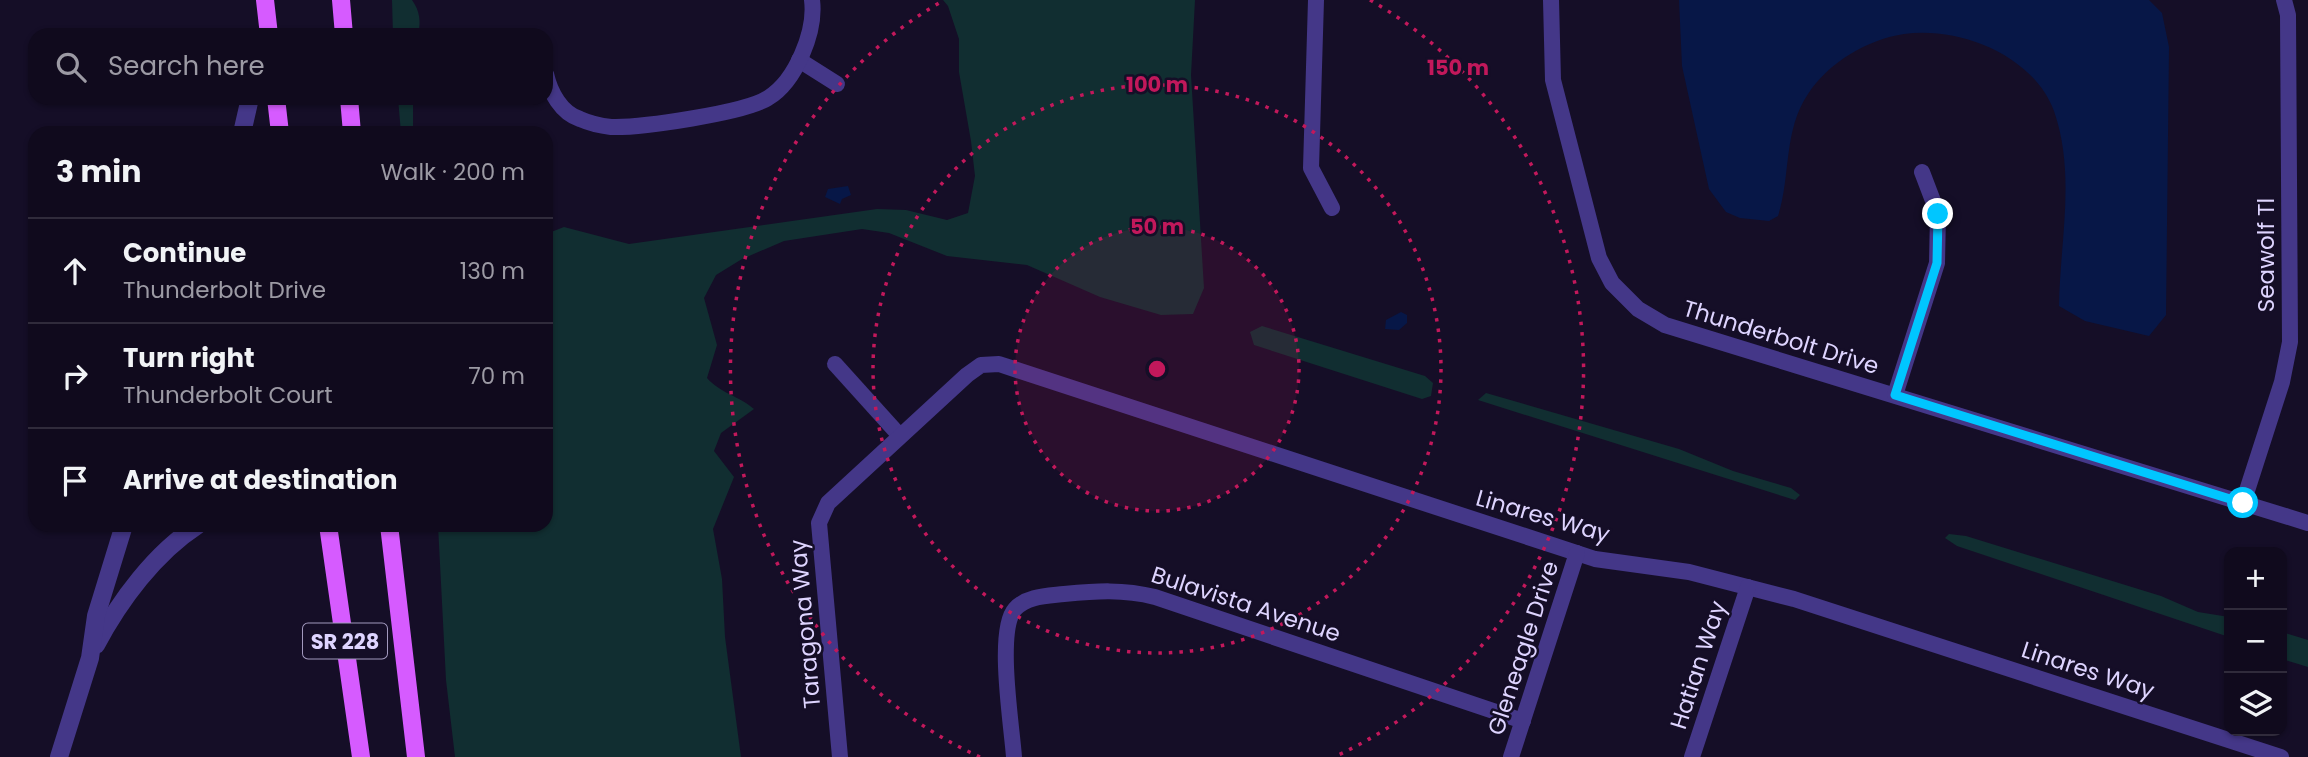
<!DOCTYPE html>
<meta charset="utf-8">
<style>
body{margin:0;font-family:Poppins,sans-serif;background:#191326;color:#f1f3f6}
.controls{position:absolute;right:21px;bottom:21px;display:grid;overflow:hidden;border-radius:14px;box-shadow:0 2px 5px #0004}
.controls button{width:63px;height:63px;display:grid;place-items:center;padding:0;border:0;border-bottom:2px solid #302b3b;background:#100a1d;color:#f1f3f6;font:35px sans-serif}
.stop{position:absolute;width:21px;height:21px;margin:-16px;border:5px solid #00c6ff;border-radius:50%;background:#fff}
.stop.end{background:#00c6ff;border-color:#fff;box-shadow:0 2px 7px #0008}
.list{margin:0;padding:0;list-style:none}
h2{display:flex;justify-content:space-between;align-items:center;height:91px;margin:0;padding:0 28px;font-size:30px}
h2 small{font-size:23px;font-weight:400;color:#9c9aa4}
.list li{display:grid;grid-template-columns:46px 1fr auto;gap:21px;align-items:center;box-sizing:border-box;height:105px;padding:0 28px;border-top:2px solid #302b3b}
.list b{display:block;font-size:26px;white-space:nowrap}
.list p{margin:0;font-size:23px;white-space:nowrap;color:#9c9aa4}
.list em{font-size:23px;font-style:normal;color:#9c9aa4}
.icon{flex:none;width:38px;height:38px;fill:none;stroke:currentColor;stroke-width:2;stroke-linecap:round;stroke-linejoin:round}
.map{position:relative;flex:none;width:2308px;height:757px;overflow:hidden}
.search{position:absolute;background:#100a1d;box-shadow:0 2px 5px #0004;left:28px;top:28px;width:525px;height:77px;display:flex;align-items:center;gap:18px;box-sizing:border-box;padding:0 24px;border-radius:21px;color:#9c9aa4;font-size:26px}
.panel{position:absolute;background:#100a1d;box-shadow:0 2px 5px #0004;left:28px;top:126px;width:525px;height:406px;border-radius:21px}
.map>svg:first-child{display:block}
.green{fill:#112e31}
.water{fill:#071747}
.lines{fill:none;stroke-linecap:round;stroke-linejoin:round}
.minor{stroke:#443788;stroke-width:16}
.tertiary{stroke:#443788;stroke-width:18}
.primary{stroke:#d65bff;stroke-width:18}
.route{stroke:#00c6ff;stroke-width:9}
.ring{fill:none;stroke:#c2185b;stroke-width:3.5;stroke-dasharray:3.5 7}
.labels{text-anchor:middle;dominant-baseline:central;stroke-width:5;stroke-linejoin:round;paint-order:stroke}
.shield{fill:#150e27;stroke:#a299be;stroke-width:2}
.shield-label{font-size:21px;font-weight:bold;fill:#ded4ff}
.street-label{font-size:23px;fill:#ded4ff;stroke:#150e27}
.centre{fill:#c2185b;stroke:#150e27;stroke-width:3.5}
.ring-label{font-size:21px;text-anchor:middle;font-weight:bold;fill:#c2185b;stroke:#150e27;stroke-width:5;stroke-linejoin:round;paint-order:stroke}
</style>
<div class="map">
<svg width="2308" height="757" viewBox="0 0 2308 757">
<rect width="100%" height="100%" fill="#150e27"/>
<g class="green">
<path d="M392,0H412C420,11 421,22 418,35H393Z"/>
<path d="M943,0H1195L1191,75L1204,288L1193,314L1161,315L1100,297L1027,265L947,256L889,233L862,229L784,241L742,259L716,275L704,298L717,345L707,378C720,393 739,396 754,409L721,433L714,451L734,477L713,529L722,579L725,637L741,757H455L446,680L438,525H546V234L564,227L629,244L877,209L906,210L947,220L968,213L975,176L971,141L959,72V39L948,6Z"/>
<polygon points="398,98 413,98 413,133 401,133"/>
<polygon points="1262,326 1425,376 1433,383 1431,396 1422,399 1254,345 1250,332"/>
<polygon points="1486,393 1679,449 1733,471 1791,488 1800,495 1795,500 1478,400"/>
<polygon points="1949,534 1966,536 2161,596 2198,612 2229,617 2229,637 1957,546 1945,538"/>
<polygon points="2282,632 2308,640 2308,667 2282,659"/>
</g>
<g class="water">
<path d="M1679,0H2149L2162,13L2169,47L2166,315L2149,336L2085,321L2059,306C2060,240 2076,175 2054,111C2034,56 1960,26 1904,34C1868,39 1828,63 1808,94C1783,131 1791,176 1778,216L1769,221L1740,218L1726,212L1709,189L1682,66Z"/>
<polygon points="848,186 851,195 842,199 840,204 825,197 828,189"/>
<polygon points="1401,312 1407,315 1407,323 1399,330 1385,329 1386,320"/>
</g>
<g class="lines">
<g class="minor">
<polyline points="1316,0 1311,168 1332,208"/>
<polyline points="1551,0 1553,80 1599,258 1612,283 1638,309 1665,325 2308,523"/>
<polyline points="799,60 837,84"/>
<path d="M546,74C550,92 561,113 580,119C589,123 602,126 611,127C640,128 745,113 768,98C796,81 816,31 812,0"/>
<polyline points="835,364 900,436"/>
<polyline points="1895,395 1937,263 1938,214 1922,172"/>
<polyline points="2243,503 2282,382 2290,342 2288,15 2284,0"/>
<polyline points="840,757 819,523 828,503 967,375 981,365 999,364 1595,559 1689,572 1794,599 2281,757"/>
<path d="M1014,757C1012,727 996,630 1015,609C1027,596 1047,596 1064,594C1096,591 1123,589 1155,597L1523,721"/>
<polyline points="1511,757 1577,553"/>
<polyline points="1692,757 1748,587"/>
</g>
<g class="tertiary">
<polyline points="242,133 250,98"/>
<path d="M96,645C120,600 155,553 198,525"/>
<polyline points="59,757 90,658 96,616 124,525"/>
</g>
<g class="primary">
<polyline points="265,0 269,35"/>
<polyline points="341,0 344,35"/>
<polyline points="276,98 280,133"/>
<polyline points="349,98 352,133"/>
<polyline points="328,525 361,757"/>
<polyline points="389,525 416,757"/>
</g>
</g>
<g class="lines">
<polyline class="route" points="1938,214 1937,263 1895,395 2243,503"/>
</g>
<circle cx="1157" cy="369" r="142" fill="#c2185b" fill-opacity=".12"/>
<g class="ring">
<circle cx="1157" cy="369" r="142"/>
<circle cx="1157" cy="369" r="284"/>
<path d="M980 757A426 426 0 0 1 944 0M1370 0A426 426 0 0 1 1334 757"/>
</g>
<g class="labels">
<rect class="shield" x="303" y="623.5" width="84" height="35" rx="5"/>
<g class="shield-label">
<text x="345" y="641">SR 228</text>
</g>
<g class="street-label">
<text transform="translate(2266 255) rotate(-90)">Seawolf Tl</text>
<text transform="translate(1781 337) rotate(17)">Thunderbolt Drive</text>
<text transform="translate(1543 516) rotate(16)">Linares Way</text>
<text transform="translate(1246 604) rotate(18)">Bulavista Avenue</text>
<text transform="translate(805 624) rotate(-95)">Taragona Way</text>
<text transform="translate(1523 648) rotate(-72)">Gleneagle Drive</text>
<text transform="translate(1698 665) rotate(-72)">Hatian Way</text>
<text transform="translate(2088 670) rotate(18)">Linares Way</text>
</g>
</g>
<circle cx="1157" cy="369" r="10" class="centre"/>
<g class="ring-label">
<text x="1458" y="75">150 m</text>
<text x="1157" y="92">100 m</text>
<text x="1157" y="234">50 m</text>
</g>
</svg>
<div class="controls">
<button>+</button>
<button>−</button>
<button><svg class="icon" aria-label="layers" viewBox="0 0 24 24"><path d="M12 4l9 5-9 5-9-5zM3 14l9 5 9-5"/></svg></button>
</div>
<div class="stop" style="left:2243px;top:503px"></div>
<div class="stop end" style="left:1938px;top:214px"></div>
<div class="search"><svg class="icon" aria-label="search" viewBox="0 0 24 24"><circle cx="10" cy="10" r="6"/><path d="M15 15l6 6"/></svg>Search here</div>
<section class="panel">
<h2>3 min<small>Walk · 200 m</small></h2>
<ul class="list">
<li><svg class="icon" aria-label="ahead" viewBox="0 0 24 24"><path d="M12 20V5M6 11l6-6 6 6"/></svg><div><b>Continue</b><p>Thunderbolt Drive</p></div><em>130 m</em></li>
<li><svg class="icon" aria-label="right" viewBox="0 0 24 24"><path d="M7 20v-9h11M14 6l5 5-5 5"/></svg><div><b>Turn right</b><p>Thunderbolt Court</p></div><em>70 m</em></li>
<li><svg class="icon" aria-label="arrive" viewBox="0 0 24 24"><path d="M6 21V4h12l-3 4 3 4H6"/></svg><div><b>Arrive at destination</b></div></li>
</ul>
</section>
</div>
